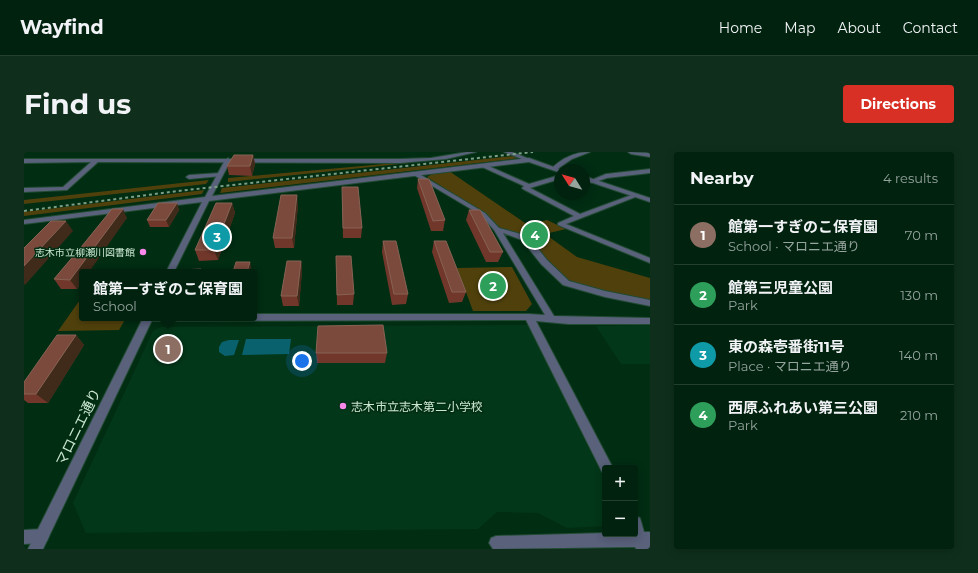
<!DOCTYPE html>
<meta charset="utf-8">
<style>
body{margin:0;font-family:Montserrat,"Noto Sans JP",sans-serif;background:#0f2f1c;color:#f1f3f6}
.controls{position:absolute;right:12px;bottom:12px;display:grid;overflow:hidden;border-radius:4px;box-shadow:0 2px 10px #0003}
.controls button{width:36px;height:36px;display:grid;place-items:center;padding:0;border:0;border-bottom:1px solid #233f2e;background:#01220e;color:#f1f3f6;font:20px sans-serif}
.compass{position:absolute;left:530px;top:12px;width:36px;height:36px;border-radius:50%;background:#01220e;box-shadow:0 2px 10px #0003;rotate:307deg}
.you{position:absolute;left:278px;top:209px;width:14px;height:14px;margin:-10px;border:3px solid #fff;border-radius:50%;background:#1a73e8;box-shadow:0 0 0 6px #1a73e833}
.badge{display:grid;place-items:center;width:26px;height:26px;border-radius:50%;background:#d93025;color:#fff;font-size:13px;font-weight:700}
.pin{position:absolute;translate:-50% -50%;border:2px solid #fff;box-shadow:0 1px 4px #0006}
.popup{position:absolute;left:55px;top:117px;width:178px;height:52px;box-sizing:border-box;display:grid;place-content:center;border-radius:4px;background:#01220e;filter:drop-shadow(0 1px 3px #0005);font-size:13px;white-space:nowrap;color:#96a49e}
.popup b{font-size:15px;color:#f1f3f6}
.popup::after{content:'';position:absolute;left:50%;top:100%;margin-left:-8px;border:8px solid transparent;border-top-color:#01220e}
.list{margin:0;padding:0;list-style:none}
h2{display:flex;justify-content:space-between;align-items:center;height:52px;margin:0;padding:0 16px;font-size:17px}
h2 small{font-size:13px;font-weight:400;color:#96a49e}
.list li{display:grid;grid-template-columns:26px 1fr auto;gap:12px;align-items:center;box-sizing:border-box;height:60px;padding:0 16px;border-top:1px solid #233f2e}
.list b{display:block;font-size:15px;white-space:nowrap}
.list p{margin:0;font-size:13px;white-space:nowrap;color:#96a49e}
.list em{font-size:13px;font-style:normal;color:#96a49e}
.map{position:relative;flex:none;width:626px;height:397px;overflow:hidden;border-radius:4px}
header{display:flex;align-items:center;gap:24px;box-sizing:border-box;height:56px;padding:0 20px;background:#01220e;border-bottom:1px solid #233f2e}
header strong{font-size:19px}
nav{display:flex;gap:22px;margin-inline-start:auto;font-size:14px}
.intro{display:flex;align-items:center;justify-content:space-between;box-sizing:border-box;height:96px;padding:0 24px}
h1{margin:0;font-size:28px}
.button{padding:10px 18px;border-radius:4px;background:#d93025;color:#fff;font-size:14px;font-weight:700}
main{display:flex;gap:24px;padding:0 24px}
aside{flex:1;background:#01220e;border-radius:4px;box-shadow:0 2px 10px #0003}
.map>svg:first-child{display:block}
.built{fill:#033719}
.green{fill:#50410c}
.water{fill:#0a616e}
.lines{fill:none;stroke-linecap:round;stroke-linejoin:round}
.minor-casing{stroke:#214b32;stroke-width:2}
.tertiary-casing{stroke:#214b32;stroke-width:2}
.minor{fill:#59617b;fill-rule:evenodd}
.tertiary{fill:#59617b;fill-rule:evenodd}
.rail{stroke:#7c9e87;stroke-width:2;stroke-dasharray:3 3;stroke-linecap:butt}
.wall{fill:#71372b}
.shaded-wall{fill:#402b1a}
.building{fill:#7b4a3d;stroke:#876354}
.poi-dot{fill:#f888e9;stroke:#012d13;stroke-width:1.5}
.labels{text-anchor:middle;dominant-baseline:central;stroke-width:3;stroke-linejoin:round;paint-order:stroke}
.far-poi-label{font-size:10px;fill:#cce8d2;stroke:#012d13;text-anchor:end}
.poi-label{font-size:12px;fill:#cce8d2;stroke:#012d13;text-anchor:start}
.near-street-label{font-size:14px;fill:#cce8d2;stroke:#012d13}
</style>
<header>
<strong>Wayfind</strong>
<nav><a>Home</a><a>Map</a><a>About</a><a>Contact</a></nav>
</header>
<div class="intro"><h1>Find us</h1><a class="button">Directions</a></div>
<main>
<div class="map">
<svg width="626" height="397" viewBox="0 0 626 397">
<rect width="100%" height="100%" fill="#012d13"/>
<g class="built">
<polygon points="504,173 581,329 581,374 543,376 514,361 473,360 454,377 62,381 49,351 129,179 137,175"/>
<polygon points="626,173 626,212 597,212 572,174"/>
</g>
<g class="green">
<polygon points="489,4 496,6 196,41 198,36"/>
<polygon points="382,10 385,11 204,30 204,26"/>
<polygon points="425,19 504,73 523,68 542,77 521,82 553,105 626,126 626,149 576,138 544,129 521,108 503,85 476,76 461,62 403,25 412,20"/>
<polygon points="185,28 182,32 0,52 0,48"/>
<polygon points="180,38 178,42 0,64 0,60"/>
<polygon points="488,115 508,152 502,159 449,159 433,116"/>
<polygon points="58,145 58,166 102,166 95,178 34,179"/>
</g>
<g class="water">
<polygon points="222,187 267,187 265,202 218,203"/>
<polygon points="205,188 215,188 210,203 201,204 195,200 195,195 198,190"/>
</g>
<g class="lines">
<defs>
<g id="minor">
<polygon points="443,0 452,0 422,7 376,11 74,10 43,38 0,40 0,36 39,35 67,10 0,11 0,7 376,7 407,6"/>
<polygon points="480,0 488,0 508,8 503,9"/>
<path d="M566,0L548,7L532,18L527,17C538,6 550,0 566,0Z"/>
<polygon points="604,0 626,1 626,5 607,2"/>
<polygon points="456,12 460,12 505,32 536,23 536,27 506,36 556,62 610,42 614,42 614,44 542,72 626,106 626,111 534,73 534,71 550,64 499,37 498,36 500,34 456,14"/>
<polygon points="626,17 626,21 583,26 568,31 565,29 582,22"/>
<polygon points="388,20 392,20 461,61 475,76 504,84 523,108 545,129 581,139 626,148 626,154 581,145 539,133 517,112 498,88 479,81 530,164 626,166 626,172 544,172 512,169 589,316 581,316 581,322 578,320 502,168 124,169 119,166 230,166 230,162 505,162 521,163 470,78 457,63 388,22"/>
<polygon points="196,21 198,22 198,24 165,27 162,25 165,23"/>
<polygon points="611,364 616,366 620,380 626,380 626,397 612,397 611,395 469,397 465,391 467,386 472,384 581,381 611,382"/>
<polygon points="18,377 23,379 25,384 23,389 18,391 0,392 0,378"/>
</g>
<g id="tertiary">
<polygon points="204,6 207,8 188,44 505,6 538,18 536,18 536,21 534,20 505,10 185,49 150,120 142,120 178,50 0,72 0,68 181,45 201,8"/>
<polygon points="560,24 626,46 626,50 560,28"/>
<polygon points="119,166 129,166 19,397 4,397"/>
</g>
</defs>
<use href="#minor" class="minor-casing"/>
<use href="#tertiary" class="tertiary-casing"/>
<use href="#minor" class="minor"/>
<use href="#tertiary" class="tertiary"/>
<polyline class="rail" points="0,59 154,39 509,0"/>
</g>
<g class="wall">
<polygon points="229,3 231,12 228,24 205,23 203,14"/>
<polygon points="394,27 421,68 419,79 407,79 393,36"/>
<polygon points="318,44 338,76 337,86 319,86"/>
<polygon points="153,51 155,58 145,75 126,75 123,68"/>
<polygon points="208,51 211,61 194,108 175,109 171,98"/>
<polygon points="274,53 270,96 251,96 249,86"/>
<polygon points="445,58 479,100 474,110 462,110 442,68"/>
<polygon points="103,66 58,120 58,130 53,137 37,137 30,127 58,94"/>
<polygon points="359,89 384,142 382,152 368,153 358,100"/>
<polygon points="410,89 442,140 438,150 425,151 408,100"/>
<polygon points="312,104 330,142 329,153 313,153"/>
<polygon points="277,109 278,119 275,154 259,154 257,144"/>
<polygon points="52,183 60,193 24,251 4,251 0,248 0,230"/>
<polygon points="292,201 363,201 361,211 293,211"/>
</g>
<g class="shaded-wall">
<polygon points="229,3 231,12 228,24 226,14"/>
<polygon points="273,43 274,53 270,96 268,86"/>
<polygon points="153,51 155,58 145,75 142,68"/>
<polygon points="208,51 211,61 194,108 190,98"/>
<polygon points="99,57 103,66 65,120 58,120 58,130 53,137 46,128"/>
<polygon points="42,69 49,79 1,133 0,132 0,114"/>
<polygon points="277,109 278,119 275,154 273,144"/>
<polygon points="226,110 228,120 223,120"/>
<polygon points="52,183 60,193 24,251 12,242"/>
</g>
<g class="building">
<polygon points="210,3 229,3 226,14 203,14"/>
<polygon points="394,27 405,27 421,68 409,69"/>
<polygon points="318,35 334,35 338,76 319,76"/>
<polygon points="257,43 273,43 268,86 249,86"/>
<polygon points="134,51 153,51 142,68 123,68"/>
<polygon points="192,51 208,51 190,98 171,98"/>
<polygon points="88,57 99,57 46,128 30,127 58,94"/>
<polygon points="445,58 456,58 479,100 466,100"/>
<polygon points="27,69 42,69 0,114 0,96"/>
<polygon points="359,89 372,89 384,142 370,142"/>
<polygon points="410,89 422,89 442,140 428,140"/>
<polygon points="312,104 327,104 330,142 313,143"/>
<polygon points="263,109 277,109 273,144 257,144"/>
<polygon points="212,110 226,110 223,120 209,120"/>
<polygon points="177,117 176,120 155,120 156,118"/>
<polygon points="359,173 363,201 292,201 294,174"/>
<polygon points="33,183 52,183 12,242 0,242 0,230"/>
</g>
<g class="poi-dot">
<circle cx="119" cy="100" r="4"/>
<circle cx="319" cy="254" r="4"/>
</g>
<g class="labels">
<g class="far-poi-label">
<text x="111" y="100">志木市立柳瀬川図書館</text>
</g>
<g class="poi-label">
<text x="327" y="254">志木市立志木第二小学校</text>
</g>
<g class="near-street-label">
<text transform="translate(54 275) rotate(-64)">マロニエ通り</text>
</g>
</g>
</svg>
<div class="controls">
<button>+</button>
<button>−</button>
</div>
<svg class="compass" viewBox="-18 -18 36 36"><path d="M0-13l5 13h-10z" fill="#e53935"/><path d="M0 13l5-13h-10z" fill="#96a49e"/></svg>
<div class="you"></div>
<div class="pin badge" style="left:144px;top:197px;background:#8d6e63">1</div>
<div class="popup"><b>館第一すぎのこ保育園</b>School</div>
<div class="pin badge" style="left:469px;top:134px;background:#2e9e5b">2</div>
<div class="pin badge" style="left:193px;top:85px;background:#0f9aa8">3</div>
<div class="pin badge" style="left:511px;top:83px;background:#2e9e5b">4</div>
</div>
<aside>
<h2>Nearby<small>4 results</small></h2>
<ul class="list">
<li><span class="badge" style="background:#8d6e63">1</span><div><b>館第一すぎのこ保育園</b><p>School · マロニエ通り</p></div><em>70 m</em></li>
<li><span class="badge" style="background:#2e9e5b">2</span><div><b>館第三児童公園</b><p>Park</p></div><em>130 m</em></li>
<li><span class="badge" style="background:#0f9aa8">3</span><div><b>東の森壱番街11号</b><p>Place · マロニエ通り</p></div><em>140 m</em></li>
<li><span class="badge" style="background:#2e9e5b">4</span><div><b>西原ふれあい第三公園</b><p>Park</p></div><em>210 m</em></li>
</ul>
</aside>
</main>
